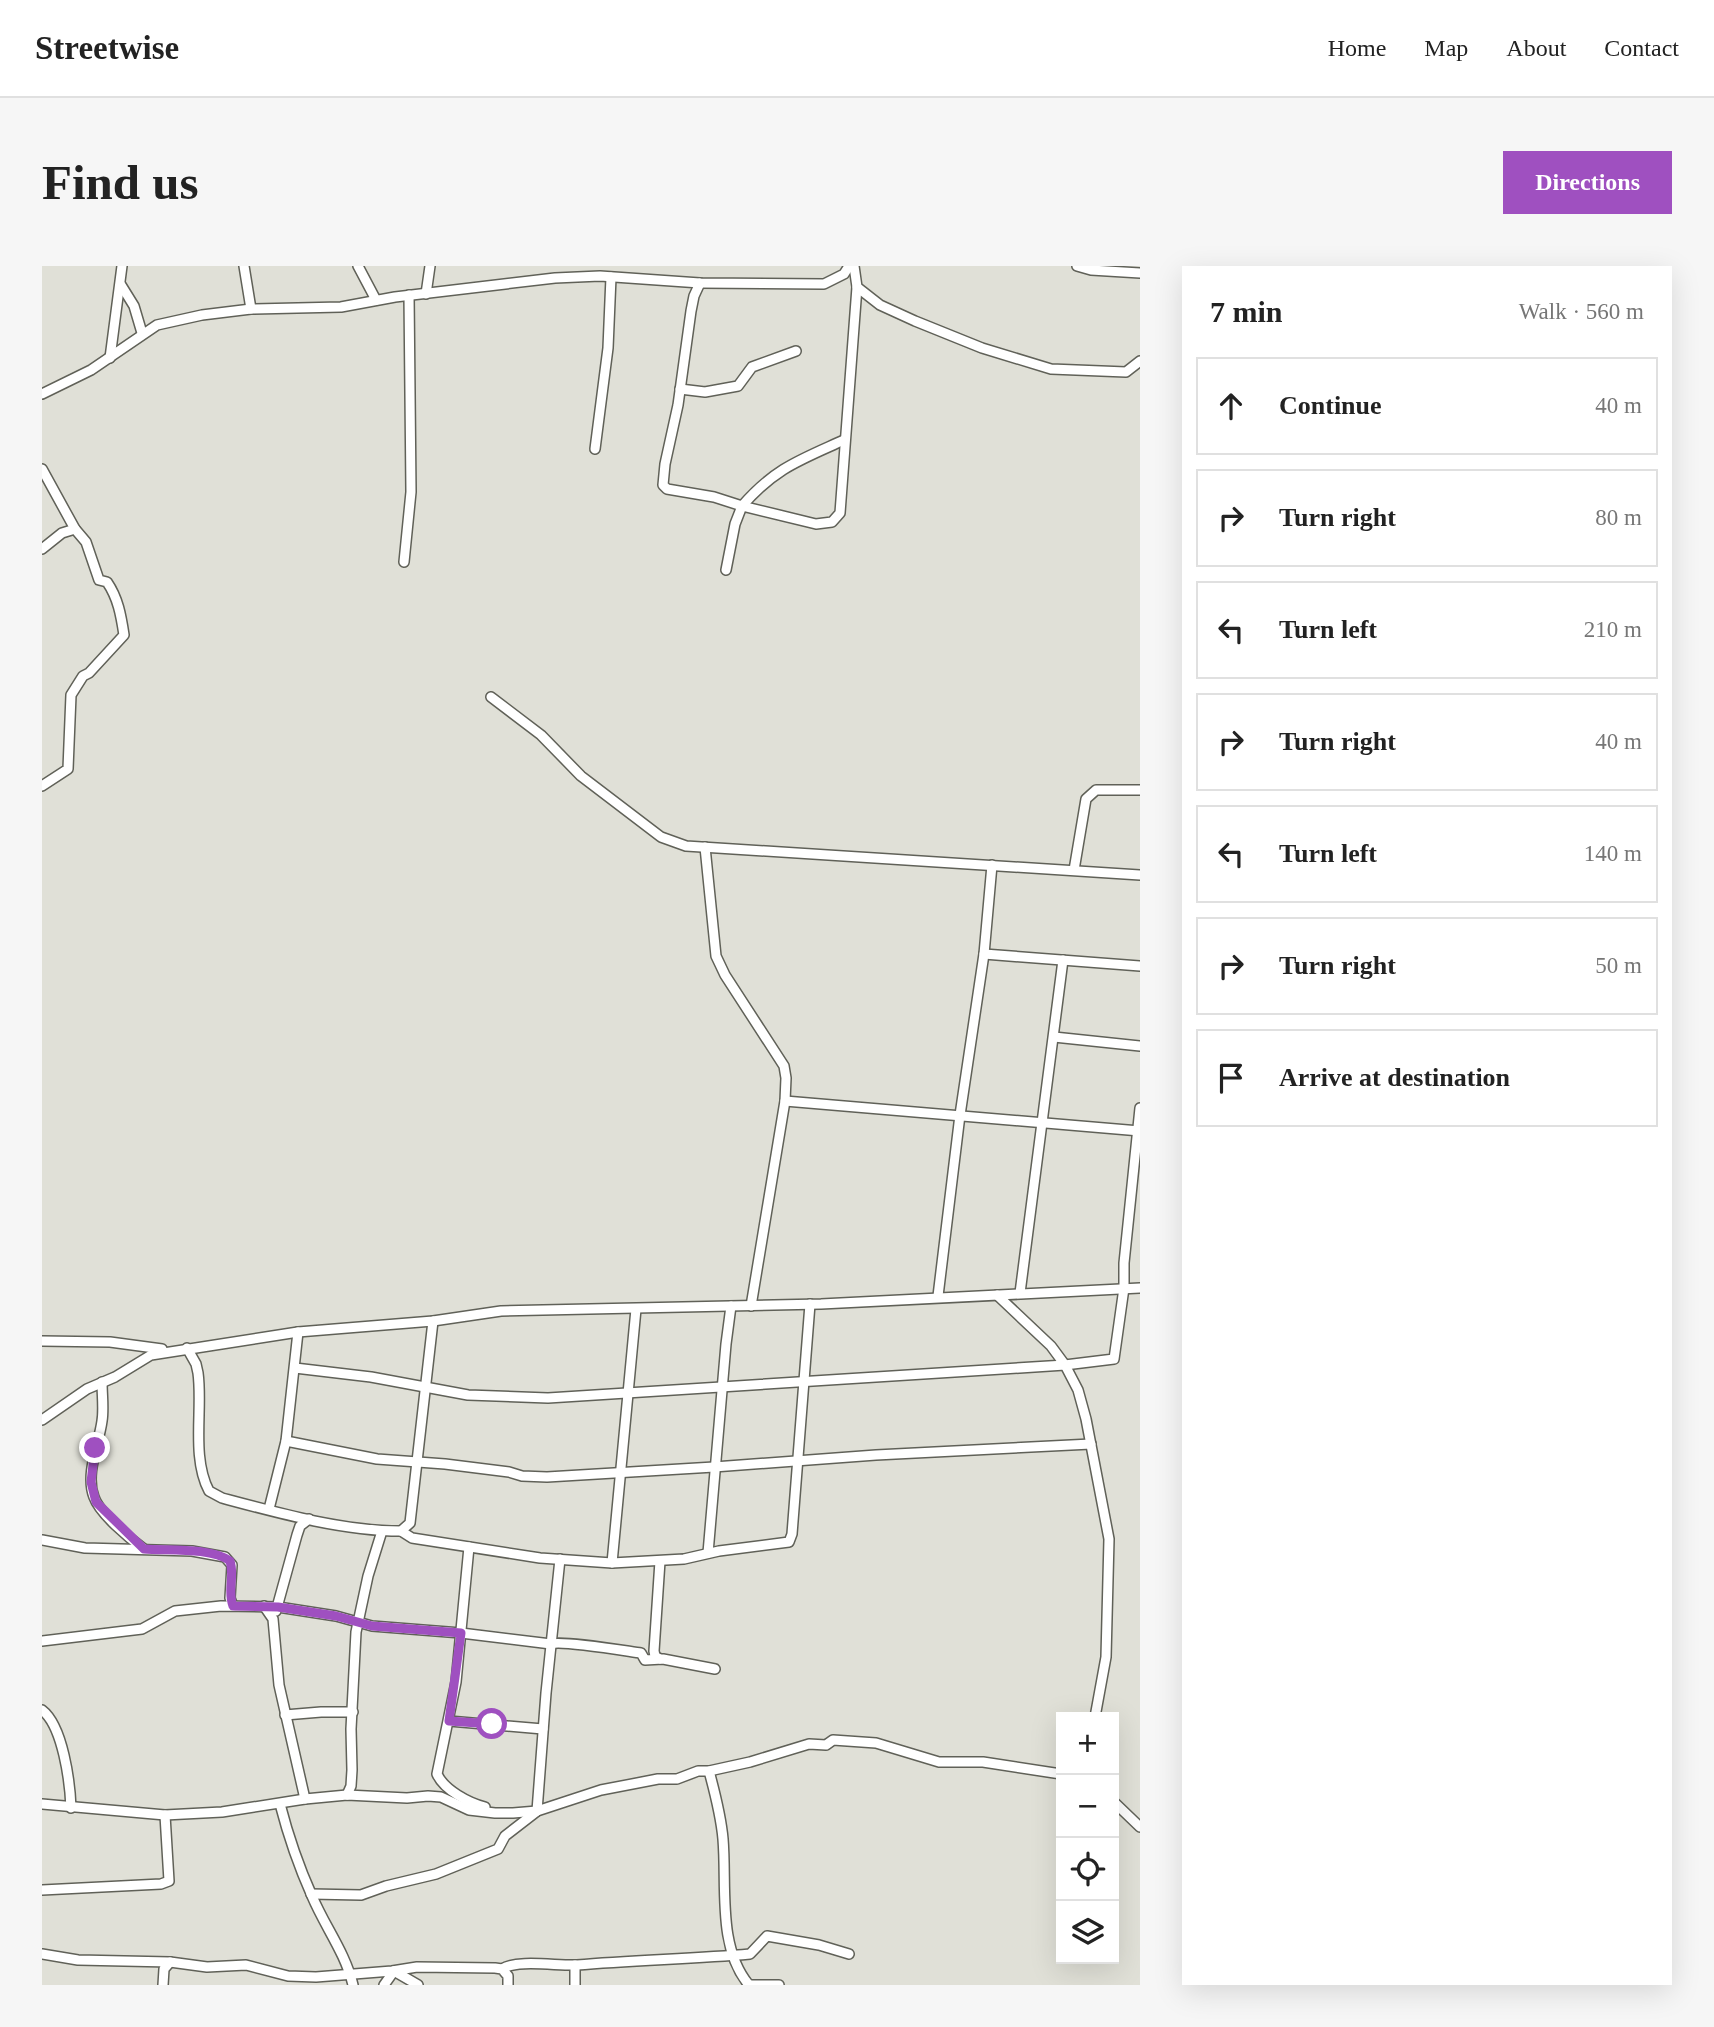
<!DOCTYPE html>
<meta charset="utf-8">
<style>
body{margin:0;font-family:"Times New Roman",serif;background:#f6f6f6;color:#222}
.controls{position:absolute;right:21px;bottom:21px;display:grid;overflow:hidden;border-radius:0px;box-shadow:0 7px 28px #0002}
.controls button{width:63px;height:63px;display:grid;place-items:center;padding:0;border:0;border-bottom:2px solid #e0e0e0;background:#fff;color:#222;font:35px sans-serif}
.stop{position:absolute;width:21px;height:21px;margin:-16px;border:5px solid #9f50c0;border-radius:50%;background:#fff}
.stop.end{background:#9f50c0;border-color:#fff;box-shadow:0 2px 7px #0008}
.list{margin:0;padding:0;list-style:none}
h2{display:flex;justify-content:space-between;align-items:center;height:91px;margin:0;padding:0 28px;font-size:30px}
h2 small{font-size:23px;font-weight:400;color:#767676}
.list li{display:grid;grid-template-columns:46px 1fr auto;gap:21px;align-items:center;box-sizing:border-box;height:98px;margin:0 14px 14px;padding:0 14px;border:2px solid #e0e0e0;border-radius:0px}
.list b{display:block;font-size:26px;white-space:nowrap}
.list em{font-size:23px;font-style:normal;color:#767676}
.icon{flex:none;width:38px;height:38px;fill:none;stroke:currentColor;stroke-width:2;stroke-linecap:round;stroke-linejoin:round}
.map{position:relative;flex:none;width:1098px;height:1719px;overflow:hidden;border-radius:0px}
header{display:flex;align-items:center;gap:42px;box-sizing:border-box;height:98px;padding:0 35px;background:#fff;border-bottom:2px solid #e0e0e0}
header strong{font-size:33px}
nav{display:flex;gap:38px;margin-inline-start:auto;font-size:24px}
.intro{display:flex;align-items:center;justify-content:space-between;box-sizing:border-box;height:168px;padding:0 42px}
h1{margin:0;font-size:49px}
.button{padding:18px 32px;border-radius:0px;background:#9f50c0;color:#fff;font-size:24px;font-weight:700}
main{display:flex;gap:42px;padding:0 42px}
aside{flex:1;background:#fff;border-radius:0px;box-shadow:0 7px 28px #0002}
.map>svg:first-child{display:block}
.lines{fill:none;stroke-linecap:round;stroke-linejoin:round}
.minor-casing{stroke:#606158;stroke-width:12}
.minor{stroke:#fff;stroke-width:9}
.route{stroke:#9f50c0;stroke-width:9}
</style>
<header>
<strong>Streetwise</strong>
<nav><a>Home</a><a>Map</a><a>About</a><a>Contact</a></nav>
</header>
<div class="intro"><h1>Find us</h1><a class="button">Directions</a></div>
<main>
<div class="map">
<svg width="1098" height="1719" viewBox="0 0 1098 1719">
<rect width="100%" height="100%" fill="#e0e0d7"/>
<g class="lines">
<defs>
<g id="minor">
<polyline points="202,0 209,43"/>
<polyline points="316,0 334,34"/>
<polyline points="812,0 815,21 838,39 873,55 940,82 1009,103 1084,106 1098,95"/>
<polyline points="1035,0 1049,4 1098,7"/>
<path d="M658,17L652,30L649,45L636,139L623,198L621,219L625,223L672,231L700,240C733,202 758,194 802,174"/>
<polyline points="79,19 92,40 100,67"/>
<polyline points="384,28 388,0"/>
<polyline points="68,92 80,0"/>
<polyline points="638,123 663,126 696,120 710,101 754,85"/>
<polyline points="0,128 49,104 115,59 160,49 209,43 299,41 353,31 513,12 558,10 658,17 782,18 802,8 807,0"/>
<polyline points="553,183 566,82 569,11"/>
<path d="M0,203L33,263L44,276L57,314L65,316C76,332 79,349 82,369L47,407L41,410L29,429L26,503L0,520"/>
<polyline points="0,283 20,267 33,263"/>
<polyline points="362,296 369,226 367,29"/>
<polyline points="684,304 693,258 700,240 774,258 790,256 798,247 815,21"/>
<polyline points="449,431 499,469 539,510 619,571 644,580 1098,609"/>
<polyline points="663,581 674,690 683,709 742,800 744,812 743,835 709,1040"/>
<polyline points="1032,604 1044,533 1054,524 1098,524"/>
<polyline points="942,688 1098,700"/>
<polyline points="1012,771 1098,780"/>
<path d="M743,835C861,844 979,855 1098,865"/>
<polyline points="978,1027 1021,694"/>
<polyline points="955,1029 1009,1080 1023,1099 1036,1124 1044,1153 1067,1273 1064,1391 1053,1451"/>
<polyline points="896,1030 918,849 942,688 950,599"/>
<polyline points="0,1075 68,1076 120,1083"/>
<path d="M145,1082L154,1098L156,1107C161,1143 149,1191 167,1225L180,1232C236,1247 301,1265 359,1265L368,1257L391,1055"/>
<polyline points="253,1102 329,1111 426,1129 506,1132 1023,1099 1072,1093 1082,1022 1082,997 1098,842"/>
<path d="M60,1116C60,1129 62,1143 60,1155C57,1178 43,1208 52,1231C58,1248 87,1272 102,1283"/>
<polyline points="0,1154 45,1123 73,1111 109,1089 256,1066 391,1055 459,1045 779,1038 1098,1022"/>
<polyline points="244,1175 335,1193 403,1198 467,1206 480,1210 505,1211 672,1201 834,1189 1049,1178"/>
<polyline points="227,1243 244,1175 256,1066"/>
<polyline points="359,1265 370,1272 498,1292 570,1297 642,1293 677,1285 747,1276 750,1268 768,1038"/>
<polyline points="0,1274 43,1282 150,1285 183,1291 190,1299 188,1332 191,1340"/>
<path d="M427,1281L414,1416L395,1508C402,1524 427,1537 443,1541"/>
<polyline points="666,1287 684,1078 689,1040"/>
<polyline points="570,1297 594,1043"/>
<polyline points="222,1340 231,1353 237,1419 263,1533"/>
<polyline points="234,1345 255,1269 258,1260 267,1253"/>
<path d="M0,1375L100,1363L133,1345L179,1340L236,1341L294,1350L330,1360L419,1367L509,1378C518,1374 584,1385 599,1387L603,1394L621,1393L673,1403"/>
<polyline points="618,1393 613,1390 612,1385 618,1295"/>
<path d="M0,1444C21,1460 28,1516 29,1542"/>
<polyline points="243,1449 279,1446 311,1446"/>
<polyline points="407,1455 501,1463"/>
<path d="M667,1505C673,1527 679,1550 681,1573C685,1620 675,1681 707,1719"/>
<polyline points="305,1529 309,1520 310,1504 309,1463 314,1366 326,1310 340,1265"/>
<polyline points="1072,1536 1098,1561"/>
<polyline points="0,1538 123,1549 180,1546 263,1533 305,1529 365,1532 386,1530 399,1531 427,1544 453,1547 471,1547 495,1545 559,1524 616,1513 635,1513 656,1505 667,1505 708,1496 767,1478 784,1479 791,1474 834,1477 897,1496 941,1496 1019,1508"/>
<path d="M238,1538C246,1569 257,1601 270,1630C283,1661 303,1686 311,1719"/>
<polyline points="495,1545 504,1427 518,1293"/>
<polyline points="0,1624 119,1618 127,1615 123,1549"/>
<polyline points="269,1628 319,1629 344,1620 394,1608 456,1583 463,1570 494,1546"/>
<polyline points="0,1688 36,1694 128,1696 165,1701 204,1699 246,1710 274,1711 350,1705 375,1701 453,1702 460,1703 466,1710 466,1719"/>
<polyline points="533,1699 533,1719"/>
<path d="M460,1703C475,1693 515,1700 535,1699C592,1694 650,1693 708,1688L725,1670L777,1679L807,1688"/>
<polyline points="121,1719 122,1703 128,1696"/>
<polyline points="342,1719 352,1705 376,1719"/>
<polyline points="707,1719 737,1719"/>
</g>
</defs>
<use href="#minor" class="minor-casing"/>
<use href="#minor" class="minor"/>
</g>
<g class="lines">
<path class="route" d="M53,1182L49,1216L54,1236L102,1283C125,1285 169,1281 188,1295C193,1310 185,1325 191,1340L236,1341L294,1350L330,1360L419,1367L407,1455L450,1458"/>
</g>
</svg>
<div class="controls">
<button>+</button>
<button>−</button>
<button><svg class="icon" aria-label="locate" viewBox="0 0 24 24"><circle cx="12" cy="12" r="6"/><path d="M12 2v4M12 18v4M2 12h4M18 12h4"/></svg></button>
<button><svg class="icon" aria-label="layers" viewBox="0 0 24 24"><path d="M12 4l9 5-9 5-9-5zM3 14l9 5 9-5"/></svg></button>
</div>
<div class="stop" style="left:450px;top:1458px"></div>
<div class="stop end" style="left:53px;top:1182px"></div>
</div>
<aside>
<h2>7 min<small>Walk · 560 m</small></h2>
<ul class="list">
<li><svg class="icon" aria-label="ahead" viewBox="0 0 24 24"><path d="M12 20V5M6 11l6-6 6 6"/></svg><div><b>Continue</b></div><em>40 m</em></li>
<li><svg class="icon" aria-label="right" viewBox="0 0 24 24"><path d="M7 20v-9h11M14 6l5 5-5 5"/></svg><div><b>Turn right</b></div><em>80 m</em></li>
<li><svg class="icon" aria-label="left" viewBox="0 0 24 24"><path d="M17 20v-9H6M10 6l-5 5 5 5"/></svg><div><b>Turn left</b></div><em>210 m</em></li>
<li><svg class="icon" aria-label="right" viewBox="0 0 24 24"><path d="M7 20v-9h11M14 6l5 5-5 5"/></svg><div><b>Turn right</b></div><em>40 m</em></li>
<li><svg class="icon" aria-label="left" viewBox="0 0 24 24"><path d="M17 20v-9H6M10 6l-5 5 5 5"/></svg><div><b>Turn left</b></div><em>140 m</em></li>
<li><svg class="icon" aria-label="right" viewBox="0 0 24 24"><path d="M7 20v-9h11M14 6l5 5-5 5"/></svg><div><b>Turn right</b></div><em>50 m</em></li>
<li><svg class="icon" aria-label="arrive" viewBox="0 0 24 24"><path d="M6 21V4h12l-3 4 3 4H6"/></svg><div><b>Arrive at destination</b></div></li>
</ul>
</aside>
</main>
